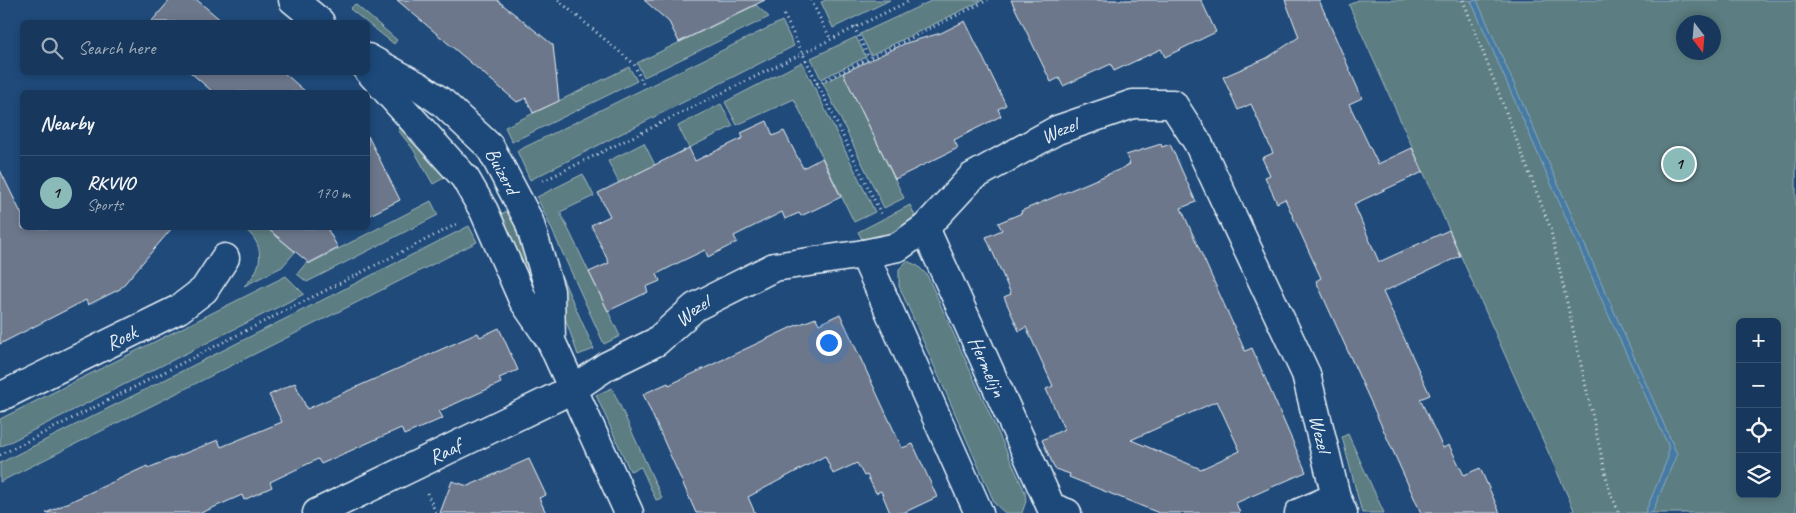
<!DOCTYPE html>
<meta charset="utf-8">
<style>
body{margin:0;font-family:Caveat,sans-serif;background:#203f62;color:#f1f3f6}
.controls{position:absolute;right:15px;bottom:15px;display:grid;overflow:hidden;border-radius:8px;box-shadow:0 2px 8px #0003}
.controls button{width:45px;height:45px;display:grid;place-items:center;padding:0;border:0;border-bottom:1px solid #365272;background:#17385c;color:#f1f3f6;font:25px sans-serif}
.compass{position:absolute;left:1676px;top:15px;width:45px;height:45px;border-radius:50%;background:#17385c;box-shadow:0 2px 8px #0003;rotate:164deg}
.you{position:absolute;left:828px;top:342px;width:18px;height:18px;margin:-12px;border:4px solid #fff;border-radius:50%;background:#1a73e8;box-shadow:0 0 0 8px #1a73e833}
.badge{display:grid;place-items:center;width:32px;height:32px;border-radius:50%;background:#8bbbb9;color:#111;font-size:16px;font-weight:700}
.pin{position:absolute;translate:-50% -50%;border:2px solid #fff;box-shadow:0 1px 5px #0006}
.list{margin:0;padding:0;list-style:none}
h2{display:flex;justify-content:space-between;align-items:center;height:65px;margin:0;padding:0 20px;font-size:21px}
h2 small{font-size:16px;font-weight:400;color:#9eacbb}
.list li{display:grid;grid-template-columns:32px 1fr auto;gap:15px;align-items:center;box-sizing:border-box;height:75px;padding:0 20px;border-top:1px solid #365272}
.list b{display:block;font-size:19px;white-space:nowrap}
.list p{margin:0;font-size:16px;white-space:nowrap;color:#9eacbb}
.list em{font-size:16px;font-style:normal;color:#9eacbb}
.icon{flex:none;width:28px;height:28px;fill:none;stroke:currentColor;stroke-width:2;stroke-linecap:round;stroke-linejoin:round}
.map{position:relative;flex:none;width:1796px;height:513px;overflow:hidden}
.search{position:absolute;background:#17385c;box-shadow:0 2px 8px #0003;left:20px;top:20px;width:350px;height:55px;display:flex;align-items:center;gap:12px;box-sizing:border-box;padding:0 18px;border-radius:8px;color:#9eacbb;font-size:19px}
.panel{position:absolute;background:#17385c;box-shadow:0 2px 8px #0003;left:20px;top:90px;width:350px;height:140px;border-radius:8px}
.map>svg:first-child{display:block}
.green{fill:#5c7d81;stroke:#a2b7bc;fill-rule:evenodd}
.water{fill:#467aa3;stroke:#87aac5}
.building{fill:#6c778b;stroke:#e8f1f8;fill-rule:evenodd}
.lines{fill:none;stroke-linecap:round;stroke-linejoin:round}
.minor-casing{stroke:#e8f1f8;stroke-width:31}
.path{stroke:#e8f1f8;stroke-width:3;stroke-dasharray:1 4;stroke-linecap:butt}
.minor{stroke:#1f4a7a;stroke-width:28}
.labels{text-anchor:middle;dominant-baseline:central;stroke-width:4;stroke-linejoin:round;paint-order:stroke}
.street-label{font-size:20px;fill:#e8f1f8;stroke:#1f4a7a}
</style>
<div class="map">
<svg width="1796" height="513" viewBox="0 0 1796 513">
<rect width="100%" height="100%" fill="#1f4a7a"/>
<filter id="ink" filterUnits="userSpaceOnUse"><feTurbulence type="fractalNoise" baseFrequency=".02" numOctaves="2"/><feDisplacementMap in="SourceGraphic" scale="10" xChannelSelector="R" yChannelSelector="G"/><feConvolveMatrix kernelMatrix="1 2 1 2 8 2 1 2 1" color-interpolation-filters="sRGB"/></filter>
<g filter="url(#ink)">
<g class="green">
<polygon points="826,0 890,0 833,28 821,2"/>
<polygon points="933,0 983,0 871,55 860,34"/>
<path d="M1358,0H1796V513H1568L1574,510L1349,5ZM1684,22H1714V52H1684ZM1740,322H1777V494H1740Z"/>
<polygon points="355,4 397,40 394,44 350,9"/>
<polygon points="756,5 769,17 644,77 637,63"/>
<polygon points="782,21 794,46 530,180 517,151"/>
<polygon points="856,37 866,57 821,79 811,58"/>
<polygon points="802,62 875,212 854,222 794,99 737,125 725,102"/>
<polygon points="629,67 637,81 512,142 505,127"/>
<polygon points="843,73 904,198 884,208 823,83"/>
<polygon points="721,104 733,126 689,148 678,126"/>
<polygon points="400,128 449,175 433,184 413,149 398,130"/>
<polygon points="644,143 655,165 619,183 608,161"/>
<polygon points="583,174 594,196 560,212 620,336 604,344 537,197"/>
<polygon points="431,201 438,215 307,282 297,274 307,262 309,264"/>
<polygon points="910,205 915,216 890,235 863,241 858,232"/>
<polygon points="509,210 527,246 539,305 499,215"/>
<polygon points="469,226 477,242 0,482 0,463"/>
<path d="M243,228H267L295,252L282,267L244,286C264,269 266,243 243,228Z"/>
<polygon points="552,255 594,349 578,355 564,315"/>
<polygon points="907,261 918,266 927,275 1025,492 1026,501 1022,513 1005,513 995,504 899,286 899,269"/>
<polygon points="286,276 304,294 0,447 0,419"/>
<polygon points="612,388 662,498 656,500 641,467 630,471 596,395"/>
<polygon points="1348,434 1384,513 1362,513 1342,437"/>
</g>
<polygon class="water" points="1477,0 1677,454 1652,513 1645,513 1668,457 1668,445 1608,314 1471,1"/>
<g class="building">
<polygon points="170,0 197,0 223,22 151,22"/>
<polygon points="397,0 497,0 553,45 559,101 533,113 526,98 517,102"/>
<polygon points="644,0 765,0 679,42 669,22"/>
<polygon points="1011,0 1201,0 1216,32 1165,57 1161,49 1114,71 1111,64 1063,86 1059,78 1051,82"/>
<polygon points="1285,0 1319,0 1362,98 1349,104 1378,164 1412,148 1423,172 1354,204 1379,262 1449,230 1460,256 1383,292 1430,395 1420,399 1443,448 1449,445 1464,475 1480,468 1500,513 1421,513 1316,281 1321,278 1285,199 1277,203 1265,177 1270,175 1262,158 1273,153 1251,104 1238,110 1223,77 1267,58 1299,37"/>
<polygon points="965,21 1006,105 998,109 1001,116 954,140 958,148 895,179 843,73 906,43 941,33"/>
<polygon points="190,72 283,72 306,92 213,92"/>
<polygon points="767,121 773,136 784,131 803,168 822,158 841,197 801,216 799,213 785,219 782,212 734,236 737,242 708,257 705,250 680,262 657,274 660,281 646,287 648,292 608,311 589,272 609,263 591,225 610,216 598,193 689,148 695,161 743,138 741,133"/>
<polygon points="368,136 400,200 368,216"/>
<path d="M1161,144L1162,147L1170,144L1196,202L1181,208L1245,351L1252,348L1306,472L1236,503L1240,513H1159L1069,477L1070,474L1055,469L1042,440L1064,429L1046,389L1053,386L1026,327L1019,331L1004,297L1011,294L986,237L1002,230L998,223L1022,213L1021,211L1123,168L1130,164L1126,155ZM1217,401L1240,451L1201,469L1131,440Z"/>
<polygon points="0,170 22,215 22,228 172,228 120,289 88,305 86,300 0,344"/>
<polygon points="267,228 327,228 338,248 309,263"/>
<polygon points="840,314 902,448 913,444 937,497 903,513 890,513 881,491 876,493 867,475 864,476 857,463 833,474 825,456 748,497 755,513 696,513 643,394 668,383 669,385 792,327 816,318 819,324"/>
<polygon points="499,328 518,370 499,378 501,383 439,411 443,418 404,435 401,428 321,464 318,459 270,482 272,487 244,500 242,495 201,513 46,513 147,466 148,468 218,440 221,447 282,422 269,395 295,383 307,409 478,333 480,337"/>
<polygon points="529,459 546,495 539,498 546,513 440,513 452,481 468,486"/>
</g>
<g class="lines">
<defs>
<g id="minor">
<polyline points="293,0 320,22"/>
<path id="s1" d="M368,58L420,87L443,103L490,147L529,221L550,291L551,341"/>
<polyline points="368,70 465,178 484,211 523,300 551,341 629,513"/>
<path id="s2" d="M925,228L1051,507L1067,513"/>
<polyline points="864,254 979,513"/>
<path id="s3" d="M0,397L179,309L204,290L225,258"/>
<path id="s4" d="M317,513L573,389L607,366L656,342L695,307L774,267L864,254L898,247L925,228L972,177L1057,130L1133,104H1173L1198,143L1306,374L1336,497L1343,513"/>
<polyline points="1299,513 1336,497"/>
</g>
</defs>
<use href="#minor" class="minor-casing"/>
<g class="path">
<polyline points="558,0 634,64 643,84"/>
<polyline points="811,0 830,38"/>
<polyline points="1463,0 1550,227 1609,489 1619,513"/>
<polyline points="784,15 881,214"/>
<polyline points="854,27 869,58"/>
<polyline points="817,84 988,0"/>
<polyline points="543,181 911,0"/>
<polyline points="0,455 457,224"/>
<polyline points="427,493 436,513"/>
</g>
<use href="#minor" class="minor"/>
</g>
</g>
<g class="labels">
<g class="street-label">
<text stroke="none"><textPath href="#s4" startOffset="848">Wezel</textPath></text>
<text stroke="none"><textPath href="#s1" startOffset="179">Buizerd</textPath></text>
<text stroke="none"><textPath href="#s4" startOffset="428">Wezel</textPath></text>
<text stroke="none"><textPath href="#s3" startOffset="135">Roek</textPath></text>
<text stroke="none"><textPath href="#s2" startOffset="152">Hermelijn</textPath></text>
<text stroke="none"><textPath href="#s4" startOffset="1329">Wezel</textPath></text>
<text stroke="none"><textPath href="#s4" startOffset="142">Raaf</textPath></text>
</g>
</g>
</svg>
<div class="controls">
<button>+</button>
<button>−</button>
<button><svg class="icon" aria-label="locate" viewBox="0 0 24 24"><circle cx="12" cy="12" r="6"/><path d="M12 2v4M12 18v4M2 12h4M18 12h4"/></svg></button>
<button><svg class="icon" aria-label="layers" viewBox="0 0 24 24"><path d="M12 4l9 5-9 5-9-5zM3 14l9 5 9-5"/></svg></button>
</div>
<svg class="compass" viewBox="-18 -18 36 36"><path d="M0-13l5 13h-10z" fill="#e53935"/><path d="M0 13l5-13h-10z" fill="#9eacbb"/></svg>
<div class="you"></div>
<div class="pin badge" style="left:1679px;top:164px">1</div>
<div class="search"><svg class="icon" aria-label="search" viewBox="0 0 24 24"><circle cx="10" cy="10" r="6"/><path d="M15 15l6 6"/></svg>Search here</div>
<section class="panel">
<h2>Nearby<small></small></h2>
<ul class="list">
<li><span class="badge">1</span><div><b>RKVVO</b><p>Sports</p></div><em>170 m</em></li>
</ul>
</section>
</div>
